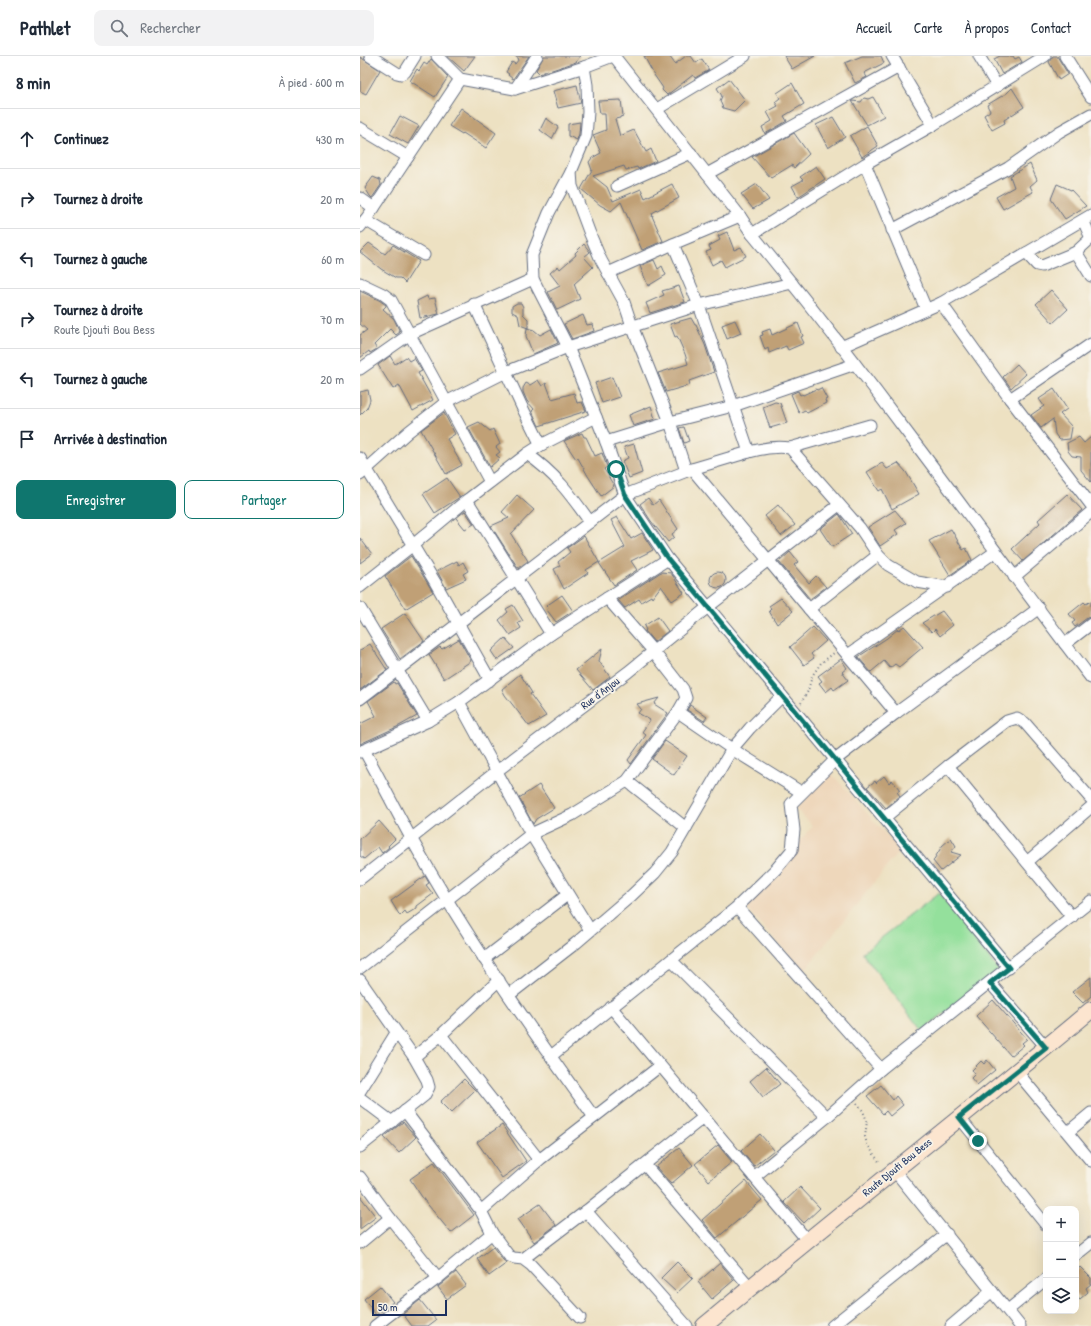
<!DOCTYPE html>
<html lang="fr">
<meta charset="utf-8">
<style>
body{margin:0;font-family:"Patrick Hand",sans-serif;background:#f2f2f3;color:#1f2937}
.controls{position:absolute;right:12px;bottom:12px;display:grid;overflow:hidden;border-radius:8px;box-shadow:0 4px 16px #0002}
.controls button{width:36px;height:36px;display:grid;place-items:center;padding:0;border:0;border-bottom:1px solid #e0e1e3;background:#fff;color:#1f2937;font:20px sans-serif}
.scale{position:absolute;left:12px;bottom:10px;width:75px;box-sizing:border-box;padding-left:4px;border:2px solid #1b2f5e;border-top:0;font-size:11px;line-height:14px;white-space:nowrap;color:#1b2f5e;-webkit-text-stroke:3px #f7f3e8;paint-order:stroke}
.stop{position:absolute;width:12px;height:12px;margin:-9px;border:3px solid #0f766e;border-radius:50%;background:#fff}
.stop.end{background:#0f766e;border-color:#fff;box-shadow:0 1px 4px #0008}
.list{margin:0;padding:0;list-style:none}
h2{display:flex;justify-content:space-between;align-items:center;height:52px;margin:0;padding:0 16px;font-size:17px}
h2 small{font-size:13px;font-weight:400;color:#747a83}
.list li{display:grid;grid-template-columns:26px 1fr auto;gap:12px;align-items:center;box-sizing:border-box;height:60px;padding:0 16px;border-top:1px solid #e0e1e3}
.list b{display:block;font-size:15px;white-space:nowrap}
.list p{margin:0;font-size:13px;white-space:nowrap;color:#747a83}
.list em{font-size:13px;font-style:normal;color:#747a83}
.actions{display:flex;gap:8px;padding:12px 16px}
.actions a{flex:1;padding:9px 0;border:1px solid #0f766e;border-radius:8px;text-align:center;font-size:14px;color:#0f766e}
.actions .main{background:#0f766e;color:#fff}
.icon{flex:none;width:22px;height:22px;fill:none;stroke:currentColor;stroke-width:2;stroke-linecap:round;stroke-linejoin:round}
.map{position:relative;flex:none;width:731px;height:1270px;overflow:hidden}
header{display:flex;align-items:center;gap:24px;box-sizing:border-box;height:56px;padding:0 20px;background:#fff;border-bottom:1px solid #e0e1e3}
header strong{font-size:19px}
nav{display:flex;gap:22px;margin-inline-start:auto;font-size:14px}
.search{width:280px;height:36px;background:#f2f2f3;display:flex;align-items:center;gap:10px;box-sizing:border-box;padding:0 14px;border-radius:8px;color:#747a83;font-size:15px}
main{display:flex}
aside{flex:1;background:#fff}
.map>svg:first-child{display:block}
.built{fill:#eed7bb}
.green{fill:#94e09c;stroke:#58887d}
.building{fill:#c0a076}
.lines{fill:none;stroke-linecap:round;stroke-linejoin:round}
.street-casing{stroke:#646d81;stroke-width:13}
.secondary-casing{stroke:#646d81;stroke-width:18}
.path{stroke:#646d81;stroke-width:2;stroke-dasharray:1 3;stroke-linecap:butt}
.street{stroke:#fff;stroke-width:11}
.secondary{stroke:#fce5cf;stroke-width:16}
.route{stroke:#0f766e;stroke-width:5}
.labels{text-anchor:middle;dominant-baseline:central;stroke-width:3.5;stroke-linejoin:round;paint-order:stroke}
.street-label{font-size:11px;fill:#1b2f5e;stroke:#f7f3e8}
</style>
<header>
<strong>Pathlet</strong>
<div class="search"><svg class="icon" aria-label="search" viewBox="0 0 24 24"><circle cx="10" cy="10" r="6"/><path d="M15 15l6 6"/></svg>Rechercher</div>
<nav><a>Accueil</a><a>Carte</a><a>À propos</a><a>Contact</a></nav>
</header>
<main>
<aside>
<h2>8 min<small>À pied · 600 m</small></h2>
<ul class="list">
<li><svg class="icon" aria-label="ahead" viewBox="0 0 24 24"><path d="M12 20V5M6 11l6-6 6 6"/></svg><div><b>Continuez</b></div><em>430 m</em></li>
<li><svg class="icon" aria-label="right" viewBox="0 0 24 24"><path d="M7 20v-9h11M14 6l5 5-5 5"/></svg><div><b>Tournez à droite</b></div><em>20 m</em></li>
<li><svg class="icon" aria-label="left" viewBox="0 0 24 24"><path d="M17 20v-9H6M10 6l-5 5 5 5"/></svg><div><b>Tournez à gauche</b></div><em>60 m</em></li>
<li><svg class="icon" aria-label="right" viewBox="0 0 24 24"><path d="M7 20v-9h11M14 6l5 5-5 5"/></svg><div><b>Tournez à droite</b><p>Route Djouti Bou Bess</p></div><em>70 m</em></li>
<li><svg class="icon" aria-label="left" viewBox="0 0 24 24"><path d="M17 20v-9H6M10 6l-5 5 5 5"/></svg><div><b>Tournez à gauche</b></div><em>20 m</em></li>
<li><svg class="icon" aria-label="arrive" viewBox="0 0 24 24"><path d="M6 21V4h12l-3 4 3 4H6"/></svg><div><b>Arrivée à destination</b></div></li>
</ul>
<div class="actions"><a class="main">Enregistrer</a><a>Partager</a></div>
</aside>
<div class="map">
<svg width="731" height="1270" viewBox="0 0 731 1270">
<rect width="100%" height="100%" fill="#f7f3e8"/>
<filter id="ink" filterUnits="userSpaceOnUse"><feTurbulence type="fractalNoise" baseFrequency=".025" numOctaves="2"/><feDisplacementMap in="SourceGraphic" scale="8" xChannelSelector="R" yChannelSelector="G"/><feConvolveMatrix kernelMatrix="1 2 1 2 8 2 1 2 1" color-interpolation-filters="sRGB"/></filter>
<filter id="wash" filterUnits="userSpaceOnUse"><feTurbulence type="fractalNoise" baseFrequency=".012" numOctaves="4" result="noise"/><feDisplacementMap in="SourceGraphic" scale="16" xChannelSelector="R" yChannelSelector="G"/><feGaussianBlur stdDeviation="0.9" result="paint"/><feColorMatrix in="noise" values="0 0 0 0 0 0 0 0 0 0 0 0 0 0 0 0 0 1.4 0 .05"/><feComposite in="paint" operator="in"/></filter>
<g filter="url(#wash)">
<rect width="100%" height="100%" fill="#ede1c2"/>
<polygon class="built" points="471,717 540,794 444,915 383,849 453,770 436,753"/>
<polygon class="green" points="579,837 638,914 562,975 502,897"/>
<g id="blocks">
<g class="building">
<polygon points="87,0 115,0 104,15"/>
<polygon points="155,0 169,0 153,23 148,19 149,18 146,16 152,6 155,8 159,3"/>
<polygon points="184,0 220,0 216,6 189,15 188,14 180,18 176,14"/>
<polygon points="284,0 309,0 315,8 326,0 331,0 336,7 342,3 349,14 335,22 333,19 307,39 302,34 303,32 294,19"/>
<polygon points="424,0 455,0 432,13"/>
<polygon points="502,0 521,0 524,7 504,17 507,21 495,27 485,7"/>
<polygon points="640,0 653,0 655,3 659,1 662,6 642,18 634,3"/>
<polygon points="693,0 697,0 708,18 699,24 689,6"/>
<polygon points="0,1 20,14 6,38 0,35"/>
<polygon points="71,3 88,21 75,41 50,25 57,13 59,15 64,7 67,9"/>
<polygon points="369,23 385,44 374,55 363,52 360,45 362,40 357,32"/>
<polygon points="432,27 444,48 424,60 427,65 405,78 402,71 412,65 407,56 418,50 415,46 420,42 417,37"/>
<polygon points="217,29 221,47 198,52 193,35"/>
<polygon points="652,32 664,51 644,64 645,67 632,74 624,59 630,55 627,49 647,37"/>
<polygon points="513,41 524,60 507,69 492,45 501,46 504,42 508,43"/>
<polygon points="261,44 263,60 260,61 260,62 255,63 260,80 274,74 286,96 291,93 296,105 278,113 277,111 266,114 264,110 233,120 247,131 253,145 281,133 285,142 312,128 319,142 292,157 293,160 292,160 303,185 282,194 261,146 251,155 240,149 221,133 232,114 229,106 232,102 241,97 233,79 246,74 245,58 240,58 238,45"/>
<polygon points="101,52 136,77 126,92 103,77 102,78 89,70"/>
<polygon points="40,60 59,70 48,88 30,78"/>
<polygon points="473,61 485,81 468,92 456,69"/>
<polygon points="186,62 198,71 192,83 180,74"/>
<polygon points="220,66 219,78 217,84 208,80 208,68"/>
<polygon points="507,70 518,90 502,101 490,80"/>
<polygon points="434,77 449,98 434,112 432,109 411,122 392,101"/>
<polygon points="670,108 677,124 670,130 673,136 643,153 636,141 654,131 650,120"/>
<polygon points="456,110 465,123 438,141 432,130 443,124 440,121"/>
<polygon points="13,121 20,124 21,129 12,142 10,140 5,132"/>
<polygon points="397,128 409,144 393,153 381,138"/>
<polygon points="697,128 711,134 726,150 705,163 691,143"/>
<polygon points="367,176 374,194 381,191 386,200 365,211 361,204 352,209 346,196 351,194 349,190 360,184 358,180"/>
<polygon points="9,187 25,198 33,189 59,205 45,227 40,222 36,222 21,213 0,196"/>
<polygon points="224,188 230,196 224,201 233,211 214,228 220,243 197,254 188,236 200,230 190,217 198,210 200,213 216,199 215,197"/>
<polygon points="294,204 298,213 302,210 306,219 288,230 280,210"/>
<polygon points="319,230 325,246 290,257 286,247 304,239 302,235"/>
<polygon points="691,234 708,253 693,267 676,248"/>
<polygon points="0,235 19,244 26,249 26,250 23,253 34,263 40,276 36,279 30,273 14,289 17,293 10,297 9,295 0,302 0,279 7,274 0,268"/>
<polygon points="67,240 68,243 75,242 79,258 60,262 57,245"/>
<polygon points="157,247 161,247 163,251 163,258 168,263 168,272 160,269 158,259 152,256 152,250"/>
<polygon points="223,259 227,269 232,268 234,275 212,283 204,268"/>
<polygon points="331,262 335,269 336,269 345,289 354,316 329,325 330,329 306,336 298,317 328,308 325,298 317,280 315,281 310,268"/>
<polygon points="375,264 381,277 367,283 362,269"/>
<polygon points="438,267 443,280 441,281 444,287 428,294 426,290 409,297 408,292 405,294 400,280 403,279 402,276 410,273 412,279"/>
<polygon points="167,272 174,274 180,279 191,273 198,287 173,298 166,280"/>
<polygon points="30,300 35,308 46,301 49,305 54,302 62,315 58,317 73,344 53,355 39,329 33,333 18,309"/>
<polygon points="657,308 666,318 651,332 643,321"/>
<polygon points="252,321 260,341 242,347 235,327"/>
<polygon points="178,324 182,330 186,327 192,343 214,337 217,347 222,346 226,355 179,370 172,355 174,353 167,345 163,336 163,332 166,327 170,329"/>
<polygon points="461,332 467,343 465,344 466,347 447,357 445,354 439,357 431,338 438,335 440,339 442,338 443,339 456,333 457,334"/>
<polygon points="694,333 707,353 700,358 712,371 710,383 700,384 697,381 695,378 693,363 681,372 671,359 684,350 679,343"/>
<polygon points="8,334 10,344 7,352 0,359 0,336"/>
<polygon points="415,346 420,347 427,367 410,372 403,351"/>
<polygon points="291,350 295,363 273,370 269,359"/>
<polygon points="84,357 95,378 87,383 102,409 86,418 61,374"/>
<polygon points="119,366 130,375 133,373 140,388 136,391 140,396 136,399 140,402 130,411 108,371"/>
<polygon points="324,371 329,385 324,387 319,372"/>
<polygon points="222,377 224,381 226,381 235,400 242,397 247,411 244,413 254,430 241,440 228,420 218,402 216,403 204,385"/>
<polygon points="719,381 724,387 731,381 731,426 721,414 721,401 712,400 708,395 707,387"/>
<polygon points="274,388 282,417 269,422 262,405 268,402 264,391"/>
<polygon points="522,407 527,413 538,407 546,416 559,438 532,453 522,433 519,435 507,416"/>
<polygon points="87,422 100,441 75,457 63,438"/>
<polygon points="707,438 722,454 663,505 652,493 680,467 678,464"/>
<polygon points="157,439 174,454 151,478 168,505 158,512 131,470 149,462 142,456"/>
<polygon points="288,442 293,449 299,444 318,473 312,478 314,481 308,486 291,465 280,448"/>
<polygon points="418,449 435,469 421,480 405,460"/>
<polygon points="535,454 546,467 535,474 538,478 520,490 508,471"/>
<polygon points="105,455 114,468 105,473 96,462"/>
<polygon points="479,458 492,478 472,491 460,473"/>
<polygon points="257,461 271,483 282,477 293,494 271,505 277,514 254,529 239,507 265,491 251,464"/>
<polygon points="591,473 603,494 606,492 612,504 590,519 569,485"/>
<polygon points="224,480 239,506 226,514 228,517 204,533 194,513 200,510 198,506 210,496 207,492"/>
<polygon points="0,482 12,498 0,507"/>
<polygon points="430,496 438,506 434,509 449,527 456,520 466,531 450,543 419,506"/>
<polygon points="51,500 73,536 45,553 25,520"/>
<polygon points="97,505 99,509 103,506 108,515 103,518 106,523 86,532 77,515"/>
<circle cx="358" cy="524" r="8"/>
<polygon points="301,516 311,517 324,537 312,545 301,530 292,542 291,540 281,546 279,543 265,552 258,544"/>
<polygon points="202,539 213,555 196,566 187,554 188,552 186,550"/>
<polygon points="421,542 433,555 417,568 409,555 411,553 409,550"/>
<polygon points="731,545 731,561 727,562 715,571 712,567 715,565 709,558 724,546 726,548"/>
<polygon points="153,549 163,565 158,567 161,572 150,579 139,564 148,556 146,553"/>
<polygon points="582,555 593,569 580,580 575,573 572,576 562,567"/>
<polygon points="45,557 64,585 40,603 21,573"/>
<polygon points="298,561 308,575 294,586 285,575 286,574 284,570"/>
<polygon points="544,570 563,591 539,611 535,608 530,612 524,605 511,616 498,601 527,582 538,573 539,574"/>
<polygon points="453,571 466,585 451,598 454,602 444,609 430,591"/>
<polygon points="145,582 154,592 137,604 131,595"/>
<polygon points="99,583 111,605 84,623 69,599 80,591 82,593"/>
<polygon points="10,588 27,614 0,634 0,594"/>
<polygon points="242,593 239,605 250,621 233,634 216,614"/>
<polygon points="481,603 487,612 482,616 488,624 474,634 472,631 466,636 459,627 462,625 458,620"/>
<polygon points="160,618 172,637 170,638 186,660 169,670 145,639 142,633"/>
<polygon points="34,626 35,628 37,627 57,660 39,670 0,688 0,668 16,660 8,645"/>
<polygon points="299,642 294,648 308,657 271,708 268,704 286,679 282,676 290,664 278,657 281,653 277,648"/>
<polygon points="330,649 347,661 344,665 327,654"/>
<polygon points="305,685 327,700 314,719 292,703"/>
<polygon points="524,720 529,727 532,724 540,734 537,736 540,740 526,752 507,731 515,725 516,727"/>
<polygon points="179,729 194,752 176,763 173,768 159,742"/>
<polygon points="19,765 35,783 28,790 29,791 22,797 18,791 4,803 0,800 0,783"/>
<polygon points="591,782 596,790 591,796 601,799 581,815 573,805 582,790"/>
<polygon points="65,820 69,827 66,829 73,838 57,850 57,852 47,858 45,855 40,860 31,845"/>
<polygon points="731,921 731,940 723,947 712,936"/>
<polygon points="633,944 667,983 662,987 664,989 651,1000 616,960"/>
<polygon points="627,1004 635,1014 617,1029 611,1022 615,1018 612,1014 621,1005 624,1008"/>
<polygon points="406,1011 420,1028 403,1041 390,1025"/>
<polygon points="104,1023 115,1034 91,1057 80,1046"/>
<polygon points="521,1029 533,1044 536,1040 543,1049 530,1060 526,1055 523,1058 507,1040"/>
<polygon points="43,1066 56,1081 39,1097 24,1081"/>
<polygon points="142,1069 166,1105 142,1122 117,1086"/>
<polygon points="400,1078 414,1094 394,1110 381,1095"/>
<polygon points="358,1089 372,1106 349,1125 335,1108"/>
<polygon points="319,1092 333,1109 311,1128 296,1111"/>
<polygon points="74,1106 114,1159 91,1177 64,1144 50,1123"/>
<polygon points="386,1125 402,1144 357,1182 342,1164"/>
<polygon points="440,1131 460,1152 444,1167 424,1146"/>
<polygon points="0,1140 16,1161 0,1173"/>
<polygon points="180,1148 196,1169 174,1186 158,1163"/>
<polygon points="133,1191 143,1204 147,1207 129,1220 117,1203"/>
<polygon points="317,1206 333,1222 317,1237 301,1222"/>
<polygon points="360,1207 374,1224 352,1243 338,1226"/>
<polygon points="720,1211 731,1222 731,1228 726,1232 728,1236 720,1243 716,1239 716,1215"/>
<polygon points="96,1216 106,1229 87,1243 78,1231"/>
<polygon points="20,1230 33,1246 16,1259 4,1243"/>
<polygon points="60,1244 76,1264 68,1270 52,1270 43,1258"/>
</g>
</g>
</g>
<g filter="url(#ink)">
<use href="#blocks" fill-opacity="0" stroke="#646d81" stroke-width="1"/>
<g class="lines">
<defs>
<g id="street">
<polyline points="10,0 37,17 41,18 45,16 55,0"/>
<polyline points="77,0 100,23 155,33 224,11 253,0"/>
<path d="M254,0L380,160L392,178C447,245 500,313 552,383C612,462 670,543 731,622"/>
<polyline points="532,0 573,69"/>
<polyline points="619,0 637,30"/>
<polyline points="705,0 731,41"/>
<polyline points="224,11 227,29 228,56 226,80 211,116 189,157 172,199 173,223 208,291 246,386 265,439 308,503 649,912"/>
<polyline points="155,33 177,0"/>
<polyline points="297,53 385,0"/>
<polyline points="0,72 48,101"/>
<polyline points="505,108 566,253"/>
<polyline points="211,116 212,130 230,178 241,204 264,246 272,270 310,366 326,415"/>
<polyline points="347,118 539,11"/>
<polyline points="257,130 331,97"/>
<polyline points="0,142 14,152"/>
<polyline points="5,164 64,199"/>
<polyline points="0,171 14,152 100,23"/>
<polyline points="532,174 648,112 699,76 731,58"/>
<polyline points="392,178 505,108 573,69 685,0"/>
<polyline points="716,196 731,220"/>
<polyline points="666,197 677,209 682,210 716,196 729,184 730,180 723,164"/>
<polyline points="248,217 313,188 380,160"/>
<polyline points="0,227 23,238 31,244 130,426"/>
<polyline points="581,247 650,343 731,449"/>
<polyline points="114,248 162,351 181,389"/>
<polyline points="481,291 581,247 731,159"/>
<polyline points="0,313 50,278 173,223"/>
<polyline points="650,343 731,288"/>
<polyline points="246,386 310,366 373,350 495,308"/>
<polyline points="430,392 510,369"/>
<path d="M389,396C403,392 415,390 430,392L500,472L518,499L528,509L557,526L587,531"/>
<path d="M167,398C195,417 211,439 230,466"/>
<polyline points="0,402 75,526 130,624"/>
<polyline points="332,413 536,657"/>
<polyline points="0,419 48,376 86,346 146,316 208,291 339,249 432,227"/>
<polyline points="107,444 191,578"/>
<polyline points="654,521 731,456"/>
<polyline points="0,531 53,489 107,444 167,398 181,389 236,361"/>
<polyline points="247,542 294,596 323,633 326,642 318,656 372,693 441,736"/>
<polyline points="0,552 68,665"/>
<polyline points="449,553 518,499"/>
<polyline points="705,588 731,568"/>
<polyline points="488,599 635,496"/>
<polyline points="0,643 265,439 332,413 389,396 339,249 313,188"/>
<polyline points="99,646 171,778 230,874"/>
<path d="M4,694C20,723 35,753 51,782C105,879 169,971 234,1061"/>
<polyline points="0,696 68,665 99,646 191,578 308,503"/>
<polyline points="588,710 712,861"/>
<polyline points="267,725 326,772"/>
<polyline points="524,762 588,710 647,665 657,662 665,667 731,743"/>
<polyline points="667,806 731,751"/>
<polyline points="0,823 137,715 268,616 348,551 479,449"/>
<polyline points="377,851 521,1013"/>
<polyline points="124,903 207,839"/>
<polyline points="311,904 467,1061"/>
<polyline points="0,912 171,778 212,759 267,725 318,656"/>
<polyline points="0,924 54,1001 67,1024 69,1031 64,1040 0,1091"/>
<polyline points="630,927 686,991"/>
<polyline points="149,939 216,887 272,839 295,817 312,796 372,693 390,672 422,640"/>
<polyline points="251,951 447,1184"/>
<polyline points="81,979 179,1104"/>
<polyline points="191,1000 377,851 416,813 432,794 434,774 431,748 475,704 536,657 679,552"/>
<polyline points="54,1001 81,979 139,924"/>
<polyline points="657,1016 731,1105"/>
<polyline points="0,1035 36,977"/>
<polyline points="0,1042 32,1066"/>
<polyline points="45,1055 121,1155 132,1177 143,1192 149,1200 154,1202 163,1203 171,1209 220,1262"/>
<polyline points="599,1061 686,1169"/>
<polyline points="708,1076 731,1057"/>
<polyline points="285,1109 390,1231"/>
<polyline points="534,1114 660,1270"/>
<polyline points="0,1121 30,1162 78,1222"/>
<polyline points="394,1121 467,1061 521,1013 731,845"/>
<polyline points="121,1155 179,1104 300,1010"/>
<polyline points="226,1155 327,1270"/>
<polyline points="0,1187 30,1162"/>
<polyline points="716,1199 731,1187"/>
<polyline points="163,1203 226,1155 344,1061"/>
<polyline points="648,1254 686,1223"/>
<polyline points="15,1270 78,1222 132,1177"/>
<polyline points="472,1270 587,1178"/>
<polyline points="591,1270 632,1235"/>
</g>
<path id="secondary" d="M344,1270C472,1163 603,1061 731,954"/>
</defs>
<use href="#street" class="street-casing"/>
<use href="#secondary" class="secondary-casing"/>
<g class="path">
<polyline points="441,647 448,635 452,620 461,607 474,597"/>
<polyline points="497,1047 503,1055 507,1065 505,1081 507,1088 520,1107"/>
</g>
<use href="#street" class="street"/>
<use href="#secondary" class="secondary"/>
</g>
</g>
<g class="lines" filter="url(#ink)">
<polyline class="route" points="256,413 265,439 308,503 649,912 630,927 686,992 599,1061 618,1085"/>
</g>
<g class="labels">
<g class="street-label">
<text transform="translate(240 637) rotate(-37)">Rue d’Anjou</text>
<text transform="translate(537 1111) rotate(-39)">Route Djouti Bou Bess</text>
</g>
</g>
</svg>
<div class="controls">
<button>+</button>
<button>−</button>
<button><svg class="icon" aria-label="layers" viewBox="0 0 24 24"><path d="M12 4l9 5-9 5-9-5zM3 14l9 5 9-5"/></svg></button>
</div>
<div class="scale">50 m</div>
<div class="stop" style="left:256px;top:413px"></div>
<div class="stop end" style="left:618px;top:1085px"></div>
</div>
</main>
